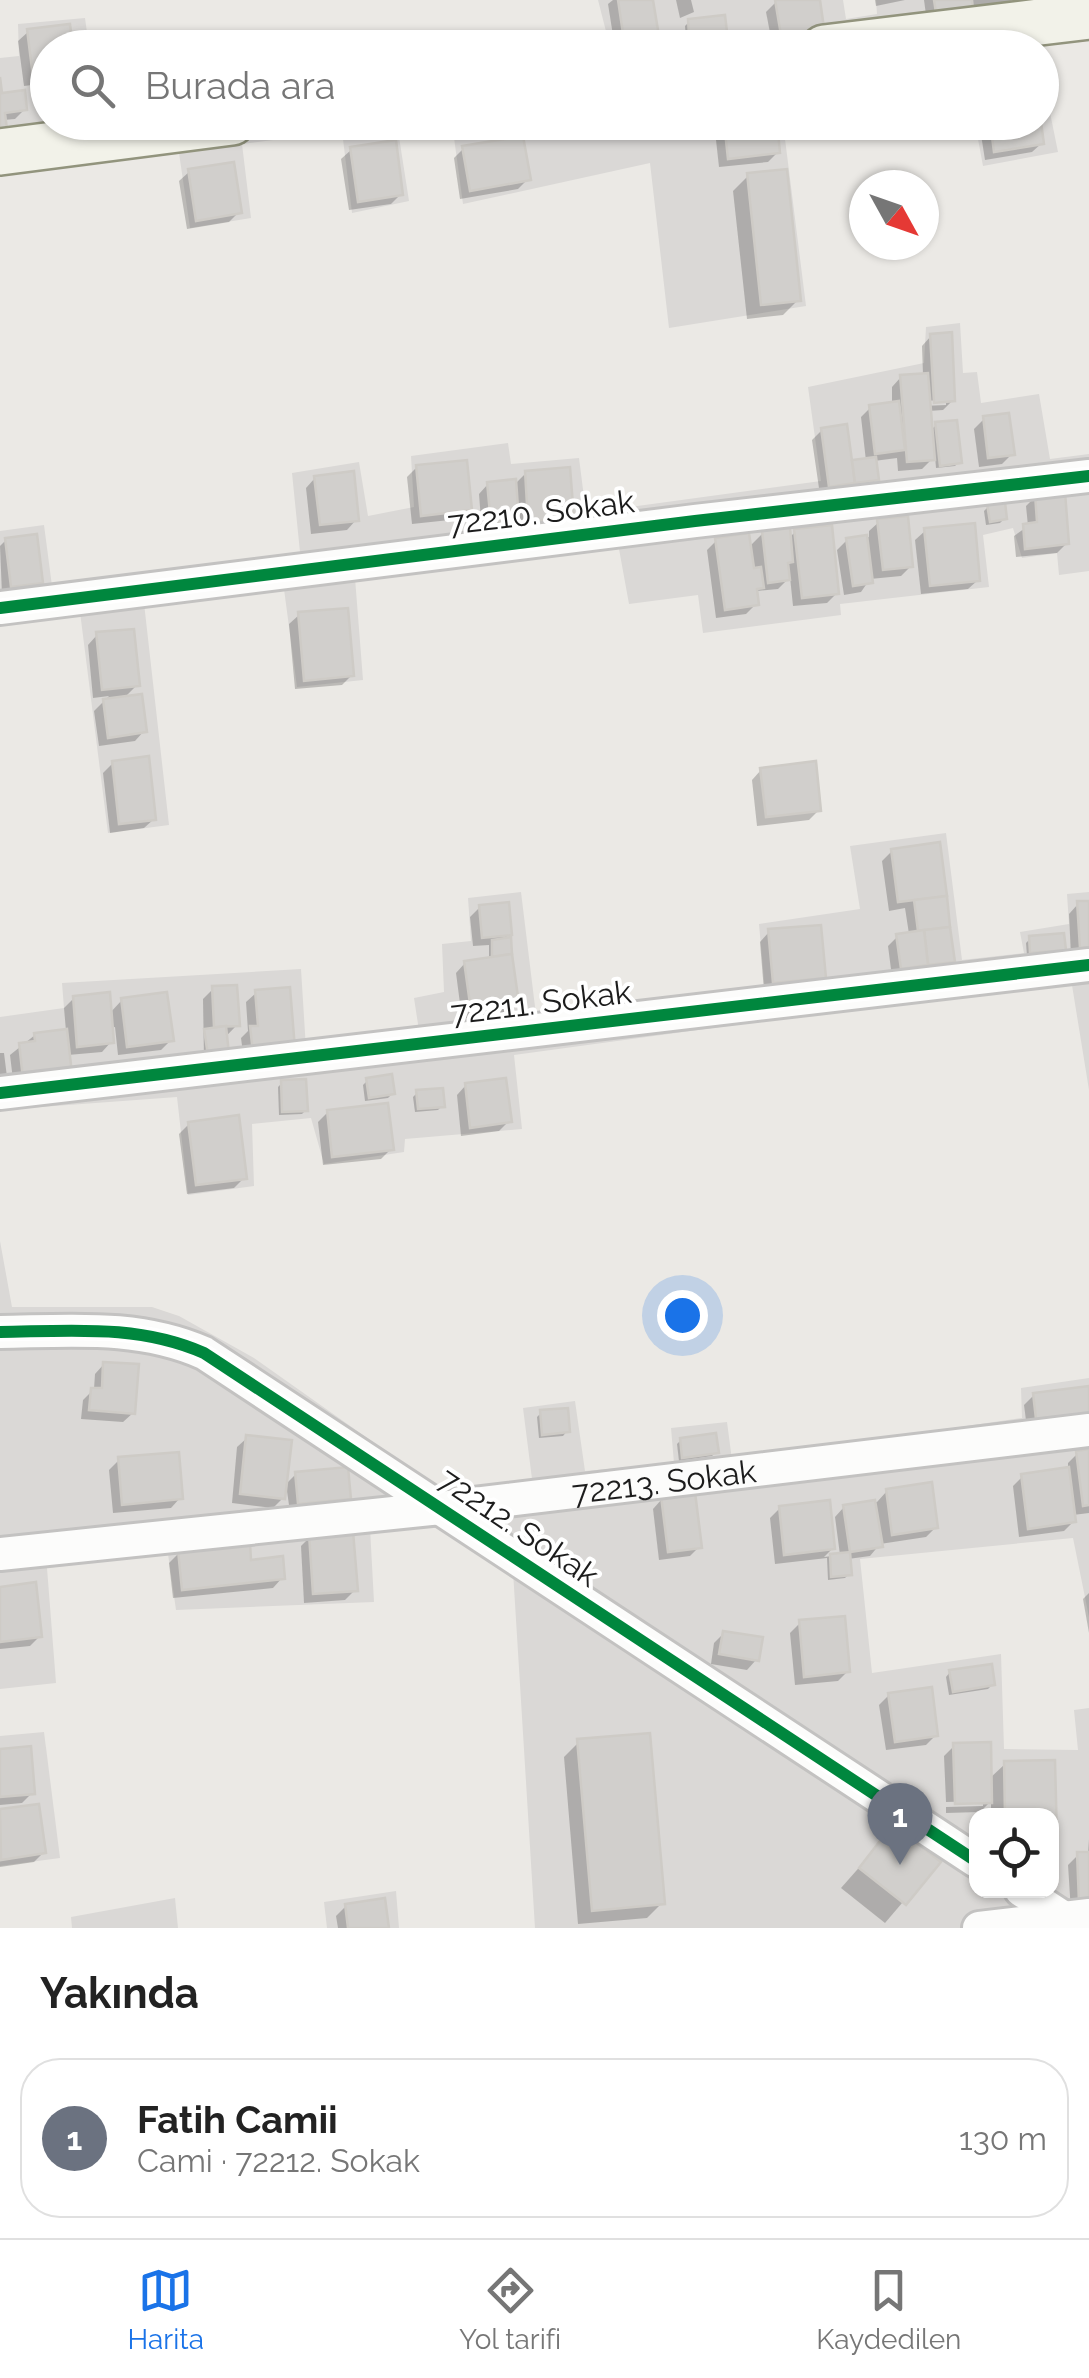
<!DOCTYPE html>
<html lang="tr">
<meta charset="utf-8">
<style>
body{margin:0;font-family:Raleway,sans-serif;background:#f6f6f6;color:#222}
.controls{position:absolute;right:30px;bottom:30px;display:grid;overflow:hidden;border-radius:20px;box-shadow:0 2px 8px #0004}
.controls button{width:90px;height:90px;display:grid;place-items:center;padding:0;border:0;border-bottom:2px solid #e0e0e0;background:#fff;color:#222;font:50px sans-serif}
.compass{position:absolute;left:849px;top:170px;width:90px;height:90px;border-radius:50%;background:#fff;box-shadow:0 2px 8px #0004;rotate:130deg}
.you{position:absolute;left:682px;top:1315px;width:35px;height:35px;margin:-25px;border:8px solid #fff;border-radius:50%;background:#1a73e8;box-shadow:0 0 0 15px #1a73e833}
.badge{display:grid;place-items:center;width:65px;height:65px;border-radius:50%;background:#1a73e8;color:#fff;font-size:32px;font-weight:700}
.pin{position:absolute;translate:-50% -82px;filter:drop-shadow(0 2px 5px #0008)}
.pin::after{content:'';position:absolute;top:52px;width:35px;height:30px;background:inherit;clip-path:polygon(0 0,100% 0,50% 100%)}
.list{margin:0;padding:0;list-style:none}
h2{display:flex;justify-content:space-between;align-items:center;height:130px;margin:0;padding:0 40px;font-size:42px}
h2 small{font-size:32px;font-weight:400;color:#767676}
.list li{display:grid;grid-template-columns:65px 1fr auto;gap:30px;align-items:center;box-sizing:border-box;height:160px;margin:0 20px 20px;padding:0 20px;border:2px solid #e0e0e0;border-radius:40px}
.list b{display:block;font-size:38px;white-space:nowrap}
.list p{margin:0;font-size:32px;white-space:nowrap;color:#767676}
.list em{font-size:32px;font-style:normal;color:#767676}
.icon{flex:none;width:55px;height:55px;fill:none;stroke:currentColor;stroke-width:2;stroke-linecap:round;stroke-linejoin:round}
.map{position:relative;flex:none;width:1089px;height:1928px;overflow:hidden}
.search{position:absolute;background:#fff;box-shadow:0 2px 8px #0004;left:30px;right:30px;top:30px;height:110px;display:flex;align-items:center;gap:25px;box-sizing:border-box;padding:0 35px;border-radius:55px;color:#767676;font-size:38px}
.sheet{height:310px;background:#fff}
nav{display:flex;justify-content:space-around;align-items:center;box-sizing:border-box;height:140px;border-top:2px solid #e0e0e0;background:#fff;font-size:28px;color:#767676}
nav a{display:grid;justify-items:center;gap:5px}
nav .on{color:#1a73e8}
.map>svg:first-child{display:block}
.residential{fill:#dad8d6;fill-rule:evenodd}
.shadow{fill:#0003;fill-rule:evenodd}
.building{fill:#d1cfcc;stroke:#cecbc6;stroke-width:2.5}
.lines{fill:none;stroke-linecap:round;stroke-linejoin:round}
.street-casing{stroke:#c3c2c1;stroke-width:38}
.secondary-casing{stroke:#92947d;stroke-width:50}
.street{stroke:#fcfcfb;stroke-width:32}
.secondary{stroke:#f2f2e9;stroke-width:45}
.cycleway-casing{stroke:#fff;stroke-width:19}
.cycleway{stroke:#00873e;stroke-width:12}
.labels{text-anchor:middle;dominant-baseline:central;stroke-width:8;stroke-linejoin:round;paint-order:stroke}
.street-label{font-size:32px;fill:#1c1c1c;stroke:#fff}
</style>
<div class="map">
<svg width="1089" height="1928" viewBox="0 0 1089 1928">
<rect width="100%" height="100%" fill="#ebe9e5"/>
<g class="residential">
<polygon points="598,0 843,0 846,19 877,14 876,0 1089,0 1035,39 1036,48 610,47"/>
<polygon points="85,18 89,47 48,48 48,122 403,123 397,124 409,201 352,213 342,131 242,144 251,218 190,228 179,153 0,176 0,58 19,56 18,24"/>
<polygon points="1042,73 1058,152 983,166 975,123 1042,122"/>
<polygon points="452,123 783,123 806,306 669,328 650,163 463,204"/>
<polygon points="960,323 963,373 977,372 981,403 1039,394 1050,459 1089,454 1089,571 1059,575 1057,553 1022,558 1013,528 983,535 989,587 840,604 841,615 703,633 698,595 629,604 619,549 355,578 363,680 297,687 284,589 144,603 169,825 108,833 80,612 0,621 0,531 44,525 52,586 300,552 292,473 359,462 368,516 414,507 411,456 508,443 511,464 579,458 586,513 821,481 808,387 924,363 926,327"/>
<polygon points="946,833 962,960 1024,953 1020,932 1069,924 1067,894 1089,892 1089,1090 1071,979 514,1055 522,1129 405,1139 404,1152 324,1164 311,1118 252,1124 254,1186 188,1195 177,1097 0,1110 0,1017 64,1008 62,983 301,969 306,1049 420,1037 414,998 444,992 442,944 471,941 468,898 521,892 537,1023 765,992 759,924 860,909 850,846"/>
<path d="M0,1241L12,1307H152L179,1316L254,1358L445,1493L532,1479L523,1408L575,1401L585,1471L674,1463L671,1428L727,1422L732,1460L1022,1418L1021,1388L1089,1378V1617L1073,1538L860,1559L872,1673L1001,1654L1004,1749L1078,1750L1074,1710L1089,1708V1928H535L513,1571L434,1523L370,1528L374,1602L176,1610L168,1554L47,1568L56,1683L0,1689ZM976,1816H1052V1890H976Z"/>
<polygon points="44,1732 60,1858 0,1866 0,1736"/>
<polygon points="396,1891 399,1928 327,1928 324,1902"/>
<polygon points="175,1898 178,1928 72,1928 71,1917"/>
</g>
<g class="shadow">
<polygon points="613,0 651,0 657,41 651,48 615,48 608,4"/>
<polygon points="676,0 691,0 694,12 680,18"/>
<polygon points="787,0 817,0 812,36 772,43 766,12 776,2"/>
<polygon points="875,0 905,0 876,6"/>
<polygon points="924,0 1012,0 1004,8 927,22"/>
<polygon points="689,22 725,31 720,35 686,39 685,26"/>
<polygon points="28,32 48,48 48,83 24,86 18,41"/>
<polygon points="0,96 25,109 15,119 3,120"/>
<polygon points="714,122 774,122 778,152 768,162 719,167"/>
<polygon points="979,122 1038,122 1042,143 1032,152 985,160"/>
<polygon points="463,149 528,179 518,189 460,199 454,158"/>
<polygon points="351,150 401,194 391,204 349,210 341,159"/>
<polygon points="189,172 239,212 229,222 187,229 179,181"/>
<polygon points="748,176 798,300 783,315 747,319 733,191"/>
<path d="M931,336L953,400L943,410L928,411L930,431L936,425L959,462L955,466L936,468L935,456L922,469L898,471L897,458L874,461L877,479L872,483L820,495L812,440L822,430L850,463L866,461L861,417L871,407L892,404V387L901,377L923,375L922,346ZM946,400V405L922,406L921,401Z"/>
<polygon points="984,419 1012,454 1002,464 979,467 974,429"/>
<polygon points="417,467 469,509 459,519 412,524 407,477"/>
<polygon points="526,473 571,517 561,527 520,530 519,519 507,531 482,533 479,494 488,484 517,482"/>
<polygon points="315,478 356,520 347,530 311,534 306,488"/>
<polygon points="1036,496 1067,543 1057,553 1016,557 1014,536 1028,526 1026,506"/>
<polygon points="988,507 1004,519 1000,523 986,525 984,511"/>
<polygon points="879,522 911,566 901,576 870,579 861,592 844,595 837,550 847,540 869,537 869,531"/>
<polygon points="925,531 978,580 968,589 921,594 915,540"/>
<polygon points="795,532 837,593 827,603 793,606 790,577 778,589 757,591 756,604 746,614 716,618 707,550 717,540 749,547 763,533 788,539"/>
<polygon points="6,540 41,582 31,591 2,595 0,546"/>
<polygon points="299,615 352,675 342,685 295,689 289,624"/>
<polygon points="97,635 137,685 123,699 144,731 135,741 99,746 94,711 109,696 93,698 88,645"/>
<polygon points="113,763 154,819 144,828 110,833 103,773"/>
<polygon points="761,770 819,810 809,820 757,826 752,780"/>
<polygon points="892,851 952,961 948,965 892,977 888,946 898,936 909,934 905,908 889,911 882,861"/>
<polygon points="1089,903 1089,955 1071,956 1069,914 1078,904"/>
<polygon points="480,907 509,934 502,941 516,1004 506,1013 462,1019 456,973 465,963 489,960 489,945 473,946 470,917"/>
<polygon points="769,932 823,977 814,987 764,991 760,942"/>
<polygon points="1030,939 1064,949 1059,953 1027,956 1026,943"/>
<polygon points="213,989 237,1025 204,1059 203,999"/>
<polygon points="256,993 293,1048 244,1061 241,1038 248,1031 246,1002"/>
<polygon points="74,998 109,1014 122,1000 171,1040 161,1050 118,1055 115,1027 110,1028 111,1042 102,1052 68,1055 14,1088 10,1055 35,1035 66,1031 64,1008"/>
<polygon points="0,1053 4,1053 7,1077 0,1084"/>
<polygon points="367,1081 392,1094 388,1098 365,1101 363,1085"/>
<polygon points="282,1083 306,1110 302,1114 279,1115 278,1087"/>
<polygon points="466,1085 509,1121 499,1131 461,1136 457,1095"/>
<polygon points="417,1093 442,1106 438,1110 415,1112 413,1097"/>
<polygon points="328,1112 391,1149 381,1159 323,1165 318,1122"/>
<polygon points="189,1124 244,1178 234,1188 187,1194 179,1134"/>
<polygon points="104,1364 133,1413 123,1422 81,1419 83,1400 94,1389 95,1374"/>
<polygon points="1089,1388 1089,1416 1027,1428 1024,1405 1034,1395"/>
<polygon points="541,1413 567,1431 563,1436 539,1438 537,1417"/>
<polygon points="247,1438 283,1498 273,1508 232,1503 237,1447"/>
<polygon points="681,1440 716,1452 712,1456 679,1461 677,1444"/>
<polygon points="1089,1452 1089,1513 1073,1515 1074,1521 1064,1531 1019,1537 1013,1486 1023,1476 1068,1470 1068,1463 1077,1454"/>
<polygon points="119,1460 180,1498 171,1508 113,1513 109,1470"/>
<polygon points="296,1474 348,1498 338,1508 290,1512 286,1484"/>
<polygon points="887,1491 936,1527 926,1537 880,1544 870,1556 848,1559 849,1574 845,1578 828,1580 827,1558 775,1564 770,1518 780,1508 833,1548 824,1557 840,1555 835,1517 844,1507 877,1502"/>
<polygon points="662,1499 699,1547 690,1556 659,1560 653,1509"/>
<polygon points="310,1537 355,1590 345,1600 304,1603 301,1546"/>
<polygon points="179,1553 249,1562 282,1578 273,1588 173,1598 169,1563"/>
<polygon points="0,1589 40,1636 30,1646 0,1649"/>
<polygon points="1089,1593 1089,1633 1083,1599"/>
<polygon points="800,1623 848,1671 838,1681 795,1685 790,1633"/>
<polygon points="724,1633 756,1660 747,1670 711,1664 714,1643"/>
<polygon points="950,1672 993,1684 988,1689 949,1695 946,1677"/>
<polygon points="889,1695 936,1735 926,1745 886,1750 879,1705"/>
<polygon points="579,1742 662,1903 647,1918 578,1924 564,1757"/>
<polygon points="954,1746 989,1779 1005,1764 1053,1763 1054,1838 1052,1841 1052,1816 991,1816 991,1801 980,1812 946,1813 946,1807 983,1806 983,1801 946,1802 944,1756"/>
<polygon points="0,1751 32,1793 22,1803 0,1805"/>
<polygon points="37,1806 43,1853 34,1862 0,1867 0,1812"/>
<polygon points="894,1828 937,1862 885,1923 841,1888"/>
<polygon points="1089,1839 1089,1911 1071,1912 1068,1865 1078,1855 1088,1854"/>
<polygon points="346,1906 387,1928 338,1928 336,1916"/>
</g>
<g class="building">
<polygon points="618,0 653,0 660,42 625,47"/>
<polygon points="775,0 820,0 824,28 781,35"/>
<polygon points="934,0 972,0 973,9 936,13"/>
<polygon points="725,15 727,32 689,36 688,19"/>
<polygon points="70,24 73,48 48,48 48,75 33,77 27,29"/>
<polygon points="0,77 2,93 25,90 27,110 5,113 8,138 0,140"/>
<polygon points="724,122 777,122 780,153 728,159"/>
<polygon points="990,122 1041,122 1044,144 994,152"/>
<polygon points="523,136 531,180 470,191 462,146"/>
<polygon points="396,140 403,195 358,202 350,147"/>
<polygon points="234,162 242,213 196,221 188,169"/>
<polygon points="787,169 801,301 761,305 747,173"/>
<polygon points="952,332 955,401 934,403 930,334"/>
<polygon points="928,373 935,460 907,462 900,375"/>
<polygon points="899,401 905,450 875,454 869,405"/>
<polygon points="1009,413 1015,455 988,458 983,416"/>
<polygon points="957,420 962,463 940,466 935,422"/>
<polygon points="847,424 855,483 829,487 821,428"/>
<polygon points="876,457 879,480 855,483 852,460"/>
<polygon points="467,460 472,510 421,516 416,465"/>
<polygon points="570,467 574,518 528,522 525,471"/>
<polygon points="354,471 359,521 320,525 314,476"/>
<polygon points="516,479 519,522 491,524 487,482"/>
<polygon points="1065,492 1069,544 1025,549 1023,524 1037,522 1035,494"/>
<polygon points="1005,502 1007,519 990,522 987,504"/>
<polygon points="908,516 913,567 883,570 877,519"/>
<polygon points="975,523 980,581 930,586 924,528"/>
<polygon points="832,525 839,594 802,598 794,529"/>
<polygon points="790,527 793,562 788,563 790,580 768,583 762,531"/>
<polygon points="749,533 754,568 761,567 764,588 757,589 759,605 725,610 715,538"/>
<polygon points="37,534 43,583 11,587 5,538"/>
<polygon points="867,535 873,583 853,586 846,538"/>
<polygon points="348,608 354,676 304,681 298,612"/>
<polygon points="134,629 140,686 102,690 96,632"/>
<polygon points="142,694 147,732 108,738 103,699"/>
<polygon points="149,756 156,820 119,824 112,761"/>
<polygon points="816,761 821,811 766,817 760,768"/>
<polygon points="940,842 947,896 898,902 891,849"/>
<polygon points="947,896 950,927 918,931 914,900"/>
<polygon points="1077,901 1089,901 1089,947 1080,948"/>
<polygon points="509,902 512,935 482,938 479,905"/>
<polygon points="821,925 826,978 773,983 768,929"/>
<polygon points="950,927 955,962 928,965 924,930"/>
<polygon points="924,930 928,965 901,969 896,934"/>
<polygon points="1064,933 1066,950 1030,953 1029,936"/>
<polygon points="511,937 512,954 492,957 492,940"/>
<polygon points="512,954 519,1004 471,1011 464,961"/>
<polygon points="237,985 240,1026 214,1027 212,986"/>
<polygon points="290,987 295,1049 253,1053 250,1026 258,1026 255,990"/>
<polygon points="110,992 114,1043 77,1047 73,996"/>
<polygon points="167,992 174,1041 127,1047 121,998"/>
<polygon points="226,1026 229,1054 208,1056 204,1029"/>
<polygon points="67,1029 72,1074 23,1079 19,1043 35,1041 34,1033"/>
<polygon points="392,1074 395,1094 369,1098 366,1078"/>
<polygon points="506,1078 512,1122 470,1128 465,1083"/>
<polygon points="306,1079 308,1111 282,1112 281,1080"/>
<polygon points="443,1088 445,1107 418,1109 416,1090"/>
<polygon points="388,1103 394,1150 332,1157 327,1110"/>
<polygon points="239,1115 247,1179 196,1185 188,1122"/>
<polygon points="103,1362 139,1364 135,1414 89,1410 91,1388 102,1388"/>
<polygon points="1089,1386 1089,1413 1036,1419 1033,1393"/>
<polygon points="568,1408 570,1432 542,1435 540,1410"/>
<polygon points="716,1433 719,1453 682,1458 680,1438"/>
<polygon points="246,1435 292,1440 285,1499 240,1494"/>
<polygon points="1089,1449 1089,1505 1083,1506 1076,1451"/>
<polygon points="179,1452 183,1499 122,1505 118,1457"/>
<polygon points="348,1467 351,1499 298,1504 295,1472"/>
<polygon points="1069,1467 1076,1522 1028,1529 1021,1474"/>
<polygon points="932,1482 938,1528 892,1535 886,1489"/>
<polygon points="695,1492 702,1548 668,1552 661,1496"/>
<polygon points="830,1500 835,1549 784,1555 779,1506"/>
<polygon points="875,1500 883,1547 850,1552 843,1505"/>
<polygon points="353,1531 358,1591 313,1594 309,1534"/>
<polygon points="250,1543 251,1560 283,1556 285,1579 182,1590 178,1550"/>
<polygon points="850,1552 852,1575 831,1577 830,1554"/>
<polygon points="36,1582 42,1637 0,1642 0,1587"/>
<polygon points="845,1616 850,1672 804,1677 799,1620"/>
<polygon points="723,1631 763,1637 759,1661 719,1654"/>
<polygon points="992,1664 995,1685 953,1692 949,1670"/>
<polygon points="932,1687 938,1736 895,1742 888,1693"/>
<polygon points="650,1733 665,1904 592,1911 577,1739"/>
<polygon points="991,1742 992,1803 955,1804 953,1743"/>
<polygon points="31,1746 35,1794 0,1797 0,1749"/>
<polygon points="1055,1760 1057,1839 1052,1839 1052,1816 1005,1816 1004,1761"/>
<polygon points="39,1804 46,1853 1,1860 0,1809"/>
<polygon points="893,1824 941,1862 906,1905 859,1868"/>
<polygon points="1077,1852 1089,1852 1089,1903 1079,1903"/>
<polygon points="385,1898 389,1928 348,1928 345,1904"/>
</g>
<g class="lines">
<defs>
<g id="street">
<polyline points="0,608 695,521 1089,476"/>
<polyline points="0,1093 1089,965"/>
<path d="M0,1332C71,1331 138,1324 204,1353L976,1861"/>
<path id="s1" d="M0,1554L441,1508L1089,1430"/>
<polyline points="1021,1890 1064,1918"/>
<polyline points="979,1928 1089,1915"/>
</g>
<g id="secondary">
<polyline points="824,48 1089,16"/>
<polyline points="0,152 232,122"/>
</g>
</defs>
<use href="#street" class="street-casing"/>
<use href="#secondary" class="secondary-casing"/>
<use href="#street" class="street"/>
<use href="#secondary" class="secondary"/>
<defs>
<g id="cycleway">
<polyline points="0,608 695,521 1089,476"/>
<polyline points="0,1093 1089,965"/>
<path d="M0,1332C71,1331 138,1324 204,1353L976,1861"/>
</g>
</defs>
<use href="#cycleway" class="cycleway-casing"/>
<use href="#cycleway" class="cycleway"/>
</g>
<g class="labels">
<g class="street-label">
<text transform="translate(541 512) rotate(-7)">72210. Sokak</text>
<text transform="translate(541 1002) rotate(-7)">72211. Sokak</text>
<text stroke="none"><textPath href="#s1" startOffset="668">72213. Sokak</textPath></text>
<text transform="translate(519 1527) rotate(34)">72212. Sokak</text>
</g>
</g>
</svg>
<div class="controls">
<button><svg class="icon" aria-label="locate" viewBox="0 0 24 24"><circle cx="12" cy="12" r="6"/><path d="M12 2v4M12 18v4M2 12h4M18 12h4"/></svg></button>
</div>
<svg class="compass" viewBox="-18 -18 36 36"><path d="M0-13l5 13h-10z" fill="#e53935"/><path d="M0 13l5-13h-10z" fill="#767676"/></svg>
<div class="you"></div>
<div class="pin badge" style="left:900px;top:1865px;background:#6b7280">1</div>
<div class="search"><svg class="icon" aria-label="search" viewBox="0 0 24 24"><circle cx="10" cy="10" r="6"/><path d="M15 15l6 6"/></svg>Burada ara</div>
</div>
<section class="sheet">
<h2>Yakında<small></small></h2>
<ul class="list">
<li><span class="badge" style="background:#6b7280">1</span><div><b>Fatih Camii</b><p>Cami · 72212. Sokak</p></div><em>130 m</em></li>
</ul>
</section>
<nav>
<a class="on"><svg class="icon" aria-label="map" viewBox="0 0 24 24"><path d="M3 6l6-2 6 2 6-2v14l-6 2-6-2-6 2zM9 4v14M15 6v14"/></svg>Harita</a>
<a><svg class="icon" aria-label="directions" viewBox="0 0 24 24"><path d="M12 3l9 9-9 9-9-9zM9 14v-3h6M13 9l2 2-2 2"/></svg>Yol tarifi</a>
<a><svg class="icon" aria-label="saved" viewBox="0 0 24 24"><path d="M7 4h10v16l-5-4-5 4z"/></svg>Kaydedilen</a>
</nav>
